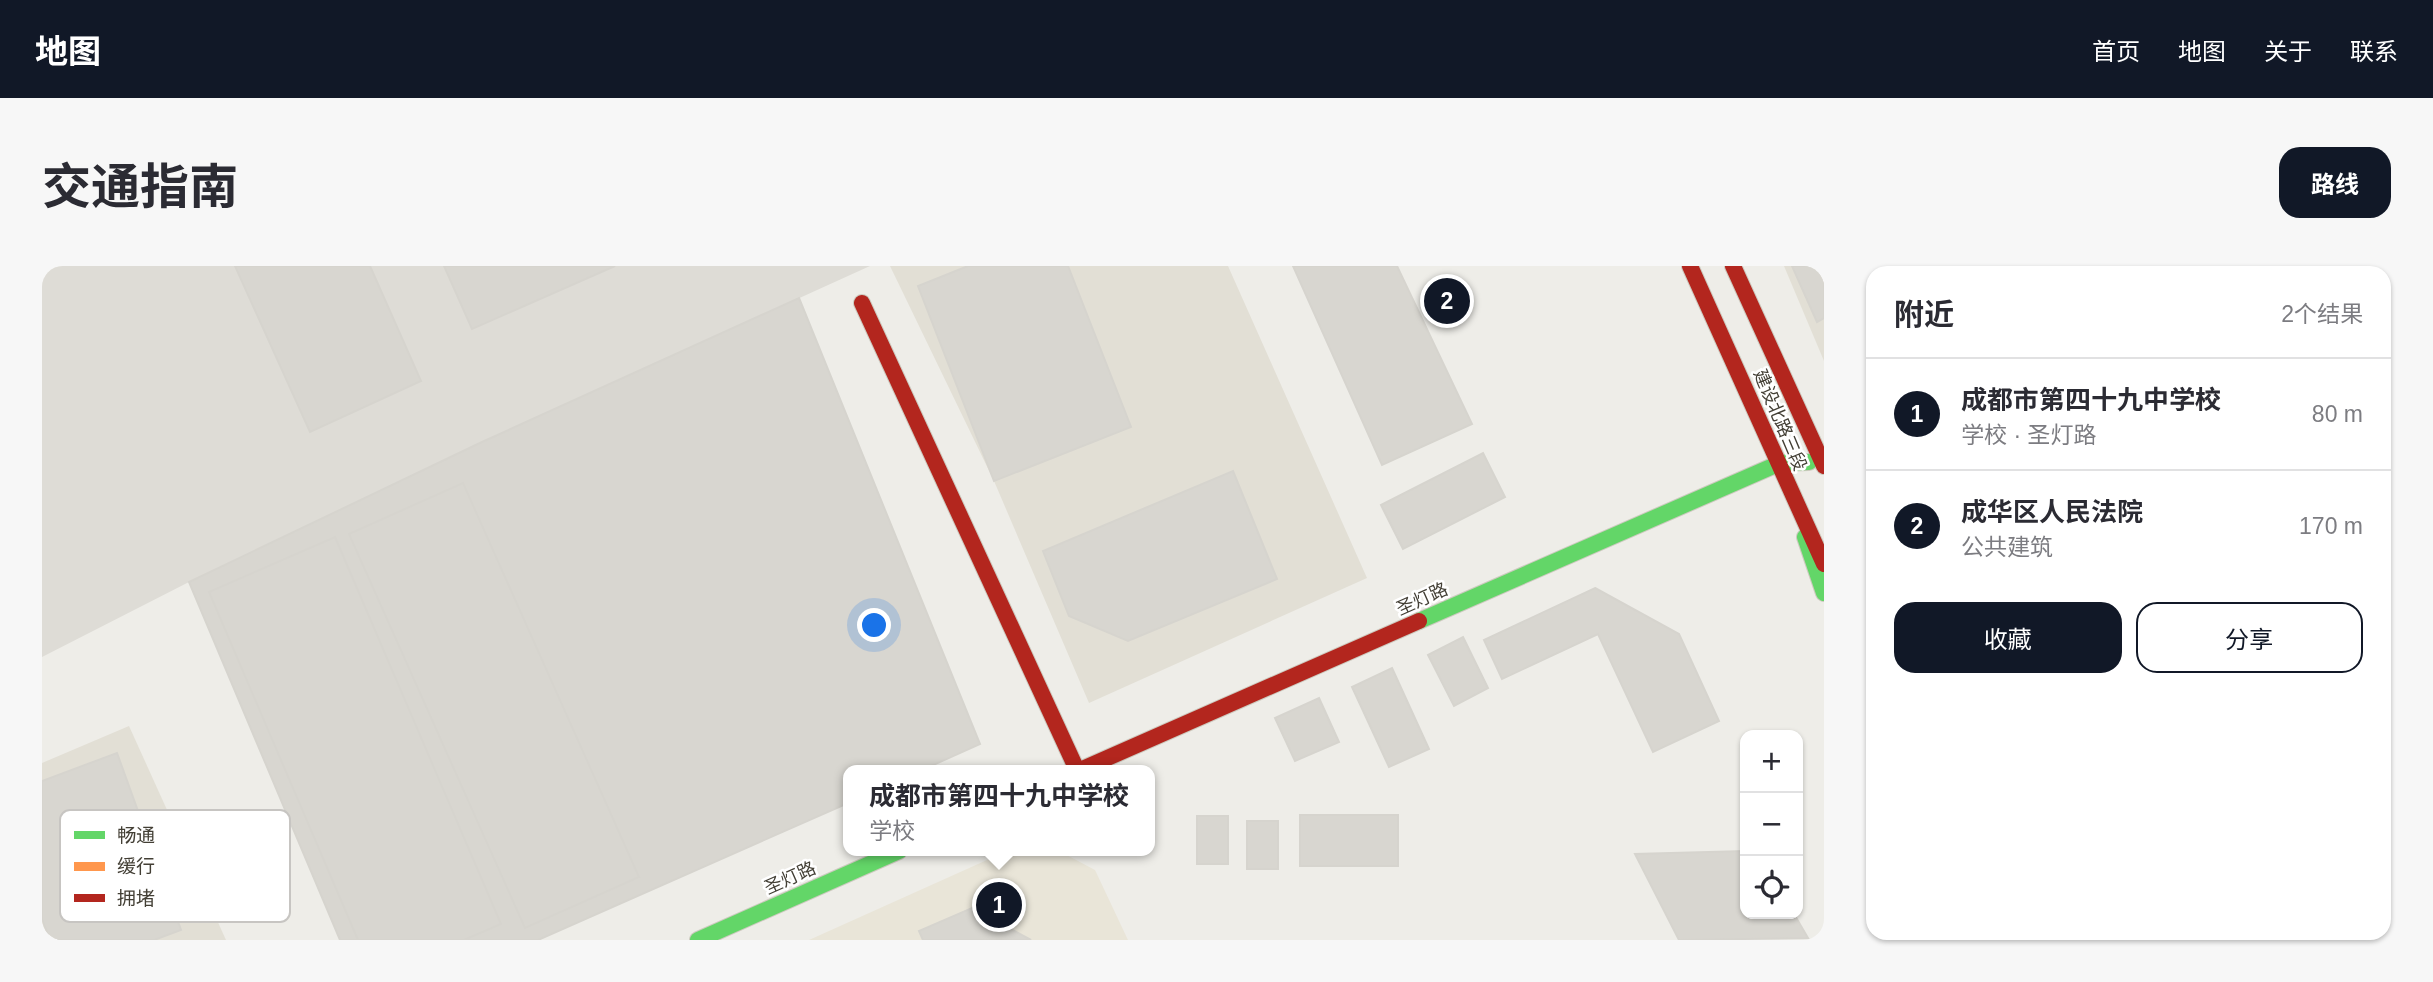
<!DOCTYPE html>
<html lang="zh">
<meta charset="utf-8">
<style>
body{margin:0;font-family:Arial,"Noto Sans SC",sans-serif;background:#f7f7f7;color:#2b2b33}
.controls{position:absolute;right:21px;bottom:21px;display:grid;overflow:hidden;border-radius:14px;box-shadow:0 2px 5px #0004}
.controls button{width:63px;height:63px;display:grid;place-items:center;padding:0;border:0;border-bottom:2px solid #e1e1e2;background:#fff;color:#2b2b33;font:35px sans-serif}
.you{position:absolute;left:833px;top:360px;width:24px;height:24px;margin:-18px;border:5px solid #fff;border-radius:50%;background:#1a73e8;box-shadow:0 0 0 10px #1a73e833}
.badge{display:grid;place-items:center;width:46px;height:46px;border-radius:50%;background:#111827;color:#fff;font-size:23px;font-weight:700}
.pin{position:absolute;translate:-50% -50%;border:4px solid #fff;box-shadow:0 2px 7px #0006}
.popup{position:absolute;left:801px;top:499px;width:312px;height:91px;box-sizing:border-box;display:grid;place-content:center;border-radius:14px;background:#fff;filter:drop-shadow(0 2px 5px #0005);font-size:23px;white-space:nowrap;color:#7c7c81}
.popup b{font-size:26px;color:#2b2b33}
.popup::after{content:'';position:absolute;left:50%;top:100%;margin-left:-14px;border:14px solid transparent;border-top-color:#fff}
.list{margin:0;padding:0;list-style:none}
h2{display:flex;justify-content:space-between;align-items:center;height:91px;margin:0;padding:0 28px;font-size:30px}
h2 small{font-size:23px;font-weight:400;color:#7c7c81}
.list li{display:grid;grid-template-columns:46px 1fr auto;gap:21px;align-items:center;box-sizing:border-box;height:112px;padding:0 28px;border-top:2px solid #e1e1e2}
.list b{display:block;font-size:26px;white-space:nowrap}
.list p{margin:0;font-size:23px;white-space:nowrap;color:#7c7c81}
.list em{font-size:23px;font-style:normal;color:#7c7c81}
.actions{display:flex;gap:14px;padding:21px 28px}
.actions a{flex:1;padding:16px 0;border:2px solid #111827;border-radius:21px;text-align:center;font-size:24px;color:#111827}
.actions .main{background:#111827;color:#fff}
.icon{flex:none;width:38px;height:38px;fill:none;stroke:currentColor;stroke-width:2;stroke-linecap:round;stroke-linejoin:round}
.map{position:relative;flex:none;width:1782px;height:674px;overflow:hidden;border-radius:21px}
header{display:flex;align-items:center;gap:42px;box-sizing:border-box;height:98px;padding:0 35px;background:#111827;color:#fff}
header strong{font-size:33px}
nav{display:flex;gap:38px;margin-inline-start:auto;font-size:24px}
.intro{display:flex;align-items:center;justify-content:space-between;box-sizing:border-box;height:168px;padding:0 42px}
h1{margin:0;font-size:49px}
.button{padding:18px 32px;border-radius:21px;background:#111827;color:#fff;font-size:24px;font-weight:700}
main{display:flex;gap:42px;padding:0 42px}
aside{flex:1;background:#fff;border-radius:21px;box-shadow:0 2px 5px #0004}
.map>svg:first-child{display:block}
.residential{fill:#e2dfd5}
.industrial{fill:#dedcd6}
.education{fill:#e9e5d8}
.building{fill:#d8d6d0;stroke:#d6d4ce;stroke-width:2}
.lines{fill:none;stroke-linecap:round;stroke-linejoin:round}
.fast-casing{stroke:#cdcabf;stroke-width:18}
.jam-casing{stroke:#cdcabf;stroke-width:18}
.fast{stroke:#63d668;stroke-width:16}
.jam{stroke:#b3261e;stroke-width:16}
.labels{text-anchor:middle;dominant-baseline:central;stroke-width:5;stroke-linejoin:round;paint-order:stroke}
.street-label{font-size:18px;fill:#433f35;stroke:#fff}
.key{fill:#fff;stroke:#c7c5c2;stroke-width:2}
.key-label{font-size:19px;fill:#433f35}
</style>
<header>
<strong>地图</strong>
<nav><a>首页</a><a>地图</a><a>关于</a><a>联系</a></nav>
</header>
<div class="intro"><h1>交通指南</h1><a class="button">路线</a></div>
<main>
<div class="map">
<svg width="1782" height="674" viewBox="0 0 1782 674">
<rect width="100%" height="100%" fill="#eeede8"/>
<g class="residential">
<polygon points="848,0 1186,0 1325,312 1047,437 952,215"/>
<polygon points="1742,0 1782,0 1782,95"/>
<polygon points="87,460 184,674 0,674 0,497"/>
</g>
<polygon class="industrial" points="0,0 828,0 440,176 496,674 298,674 147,316 0,391"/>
<polygon class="education" points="965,585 1017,585 1053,604 1086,674 767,674"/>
<g class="building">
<polygon points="193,0 328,0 379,115 268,166"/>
<polygon points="402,0 573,0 430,63"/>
<polygon points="926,0 1026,0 1089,161 952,215 876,20"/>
<polygon points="1251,0 1355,0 1430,158 1340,199"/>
<polygon points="1750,0 1782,0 1782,52 1775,56"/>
<polygon points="757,32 938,478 880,504 806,504 806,537 496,674 298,674 147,316 440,176"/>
<polygon points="1441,187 1463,231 1361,283 1339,239"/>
<polygon points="1191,205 1235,313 1086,375 1027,350 1001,285"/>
<polygon points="421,217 597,611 483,662 307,268"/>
<polygon points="293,271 459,658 422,674 316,674 167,326"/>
<polygon points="1553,322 1637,368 1677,455 1611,486 1556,368 1460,413 1442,374"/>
<polygon points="1421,371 1446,422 1412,440 1386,389"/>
<polygon points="1350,402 1387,483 1347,501 1310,421"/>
<polygon points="1277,432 1297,476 1253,495 1233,452"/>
<polygon points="75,487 139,664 112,674 8,674 0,653 0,515"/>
<rect x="1258" y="549" width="98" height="51"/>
<rect x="1155" y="550" width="31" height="48"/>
<rect x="1205" y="555" width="31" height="48"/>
<polygon points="1703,585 1703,648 1752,648 1766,672 1637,674 1593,588"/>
<polygon points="930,642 989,674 881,674 877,665"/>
</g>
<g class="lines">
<defs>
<g id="fast">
<polyline points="1763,271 1782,327"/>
<polyline points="1377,355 1738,197 1767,196"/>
<polyline points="656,674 857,585"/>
</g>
<g id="jam">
<polyline points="1648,0 1782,298"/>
<polyline points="1691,0 1782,200"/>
<polyline points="820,37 1035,504"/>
<polyline points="1038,504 1377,355"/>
</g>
</defs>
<use href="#fast" class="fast-casing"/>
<use href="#jam" class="jam-casing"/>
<use href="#fast" class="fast"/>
<use href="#jam" class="jam"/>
</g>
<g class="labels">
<g class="street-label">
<text transform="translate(1738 154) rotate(67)">建设北路三段</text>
<text transform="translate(1380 333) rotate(-24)">圣灯路</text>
<text transform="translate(748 612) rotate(-24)">圣灯路</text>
</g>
</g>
<rect x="18" y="544" width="230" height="112" rx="10" class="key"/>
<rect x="32" y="565" width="31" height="8" fill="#63d668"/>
<rect x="32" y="596" width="31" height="9" fill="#ff974d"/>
<rect x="32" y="628" width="31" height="8" fill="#b3261e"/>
<g class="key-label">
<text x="75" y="576">畅通</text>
<text x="75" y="607">缓行</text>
<text x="75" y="639">拥堵</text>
</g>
</svg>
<div class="controls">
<button>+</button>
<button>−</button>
<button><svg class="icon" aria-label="locate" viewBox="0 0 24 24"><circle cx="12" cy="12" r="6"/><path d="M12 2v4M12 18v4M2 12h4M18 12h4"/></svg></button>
</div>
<div class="you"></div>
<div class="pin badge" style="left:957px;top:639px">1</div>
<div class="popup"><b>成都市第四十九中学校</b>学校</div>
<div class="pin badge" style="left:1405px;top:35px">2</div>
</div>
<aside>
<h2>附近<small>2个结果</small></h2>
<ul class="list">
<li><span class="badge">1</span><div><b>成都市第四十九中学校</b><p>学校 · 圣灯路</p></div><em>80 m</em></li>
<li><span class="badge">2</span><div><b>成华区人民法院</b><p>公共建筑</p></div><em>170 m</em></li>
</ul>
<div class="actions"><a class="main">收藏</a><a>分享</a></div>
</aside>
</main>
